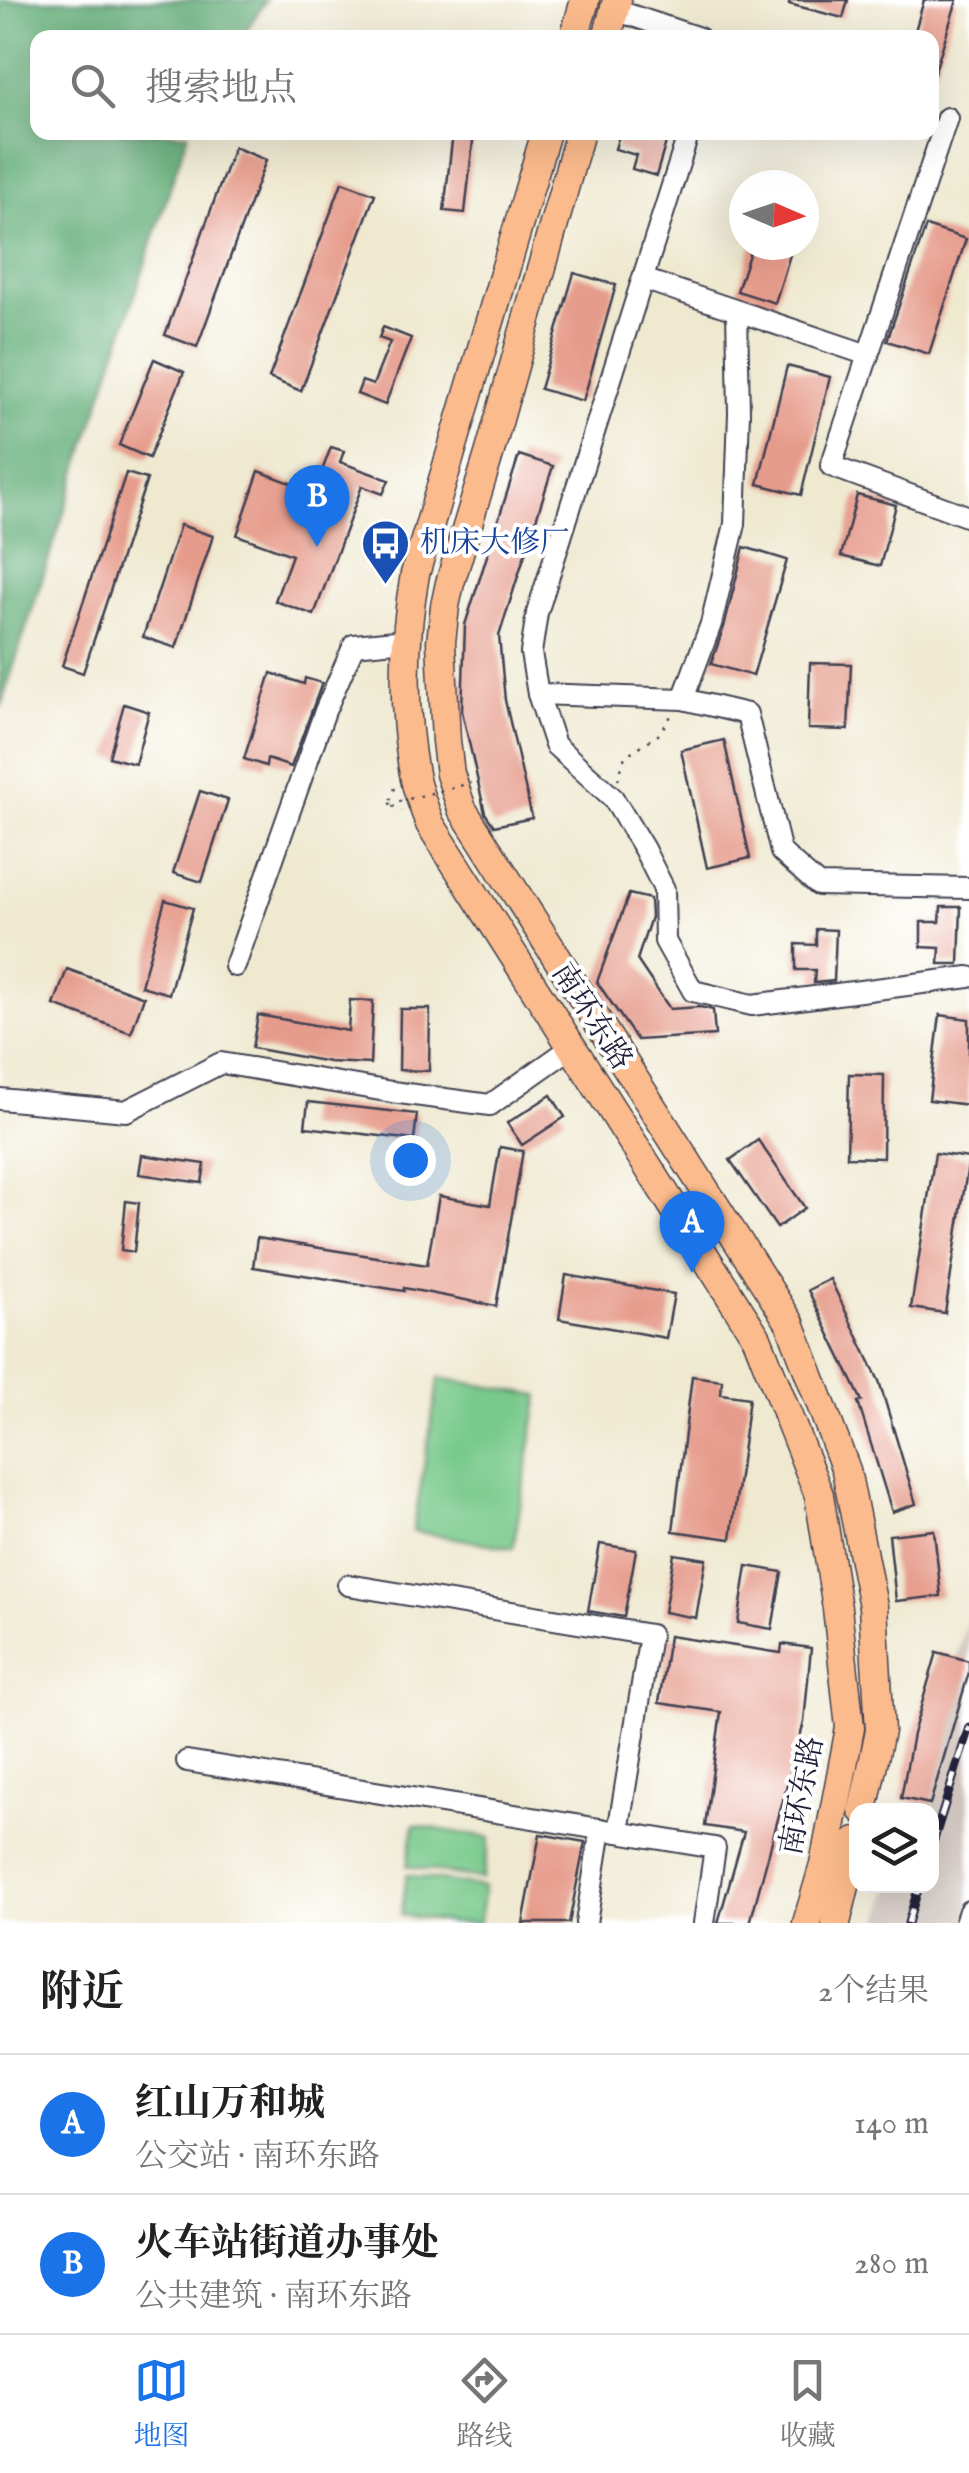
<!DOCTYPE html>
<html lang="zh">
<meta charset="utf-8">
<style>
body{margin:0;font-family:"IM FELL English","Noto Serif SC",serif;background:#f6f6f6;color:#222}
.controls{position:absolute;right:30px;bottom:30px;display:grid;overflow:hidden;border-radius:20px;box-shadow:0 10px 40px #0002}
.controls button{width:90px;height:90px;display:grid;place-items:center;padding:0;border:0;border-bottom:2px solid #e0e0e0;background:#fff;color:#222;font:50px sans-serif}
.compass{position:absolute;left:729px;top:170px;width:90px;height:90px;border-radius:50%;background:#fff;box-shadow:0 10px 40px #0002;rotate:92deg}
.you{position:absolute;left:410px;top:1160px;width:35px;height:35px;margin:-25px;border:8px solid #fff;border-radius:50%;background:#1a73e8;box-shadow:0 0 0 15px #1a73e833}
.badge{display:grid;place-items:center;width:65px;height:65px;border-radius:50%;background:#1a73e8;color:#fff;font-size:32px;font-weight:700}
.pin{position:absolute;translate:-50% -82px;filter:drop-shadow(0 2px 5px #0008)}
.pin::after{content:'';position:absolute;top:52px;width:35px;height:30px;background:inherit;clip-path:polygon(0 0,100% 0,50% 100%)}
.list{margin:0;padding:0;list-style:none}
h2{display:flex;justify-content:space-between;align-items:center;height:130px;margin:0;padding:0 40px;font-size:42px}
h2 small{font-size:32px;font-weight:400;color:#767676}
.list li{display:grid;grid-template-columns:65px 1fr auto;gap:30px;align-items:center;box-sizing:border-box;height:140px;padding:0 40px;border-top:2px solid #e0e0e0}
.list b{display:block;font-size:38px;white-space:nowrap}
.list p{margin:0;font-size:32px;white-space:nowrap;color:#767676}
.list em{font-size:32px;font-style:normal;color:#767676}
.icon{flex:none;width:55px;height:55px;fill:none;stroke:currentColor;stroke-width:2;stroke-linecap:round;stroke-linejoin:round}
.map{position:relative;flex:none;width:969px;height:1923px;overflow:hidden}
.search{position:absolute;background:#fff;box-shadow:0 10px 40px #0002;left:30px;right:30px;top:30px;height:110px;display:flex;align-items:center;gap:25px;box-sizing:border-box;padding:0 35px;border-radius:20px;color:#767676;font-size:38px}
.sheet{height:410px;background:#fff}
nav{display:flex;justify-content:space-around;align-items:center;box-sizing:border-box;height:140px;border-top:2px solid #e0e0e0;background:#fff;font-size:28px;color:#767676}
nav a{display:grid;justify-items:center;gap:5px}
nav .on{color:#1a73e8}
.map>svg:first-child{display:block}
.industrial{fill:#cec1ba}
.green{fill:#78c98b;stroke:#4d7663;stroke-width:2.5}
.forest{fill:#62ad77;stroke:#426859;stroke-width:2.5}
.building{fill:#e69c8c}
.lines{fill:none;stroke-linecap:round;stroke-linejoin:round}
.minor-casing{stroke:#414051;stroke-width:24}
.highway-casing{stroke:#414051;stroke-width:31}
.path{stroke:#414051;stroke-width:2.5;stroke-dasharray:2.5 8;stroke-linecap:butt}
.minor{stroke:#fff;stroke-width:20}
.highway{stroke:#fbbb8c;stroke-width:28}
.rail-casing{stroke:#22223b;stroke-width:9}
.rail{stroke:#fff;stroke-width:5;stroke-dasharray:15;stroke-linecap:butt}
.path-bridge{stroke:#414051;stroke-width:2.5;stroke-dasharray:2.5 8;stroke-linecap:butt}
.labels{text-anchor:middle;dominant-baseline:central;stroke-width:8;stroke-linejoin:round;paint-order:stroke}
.transit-label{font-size:30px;fill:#164399;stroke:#fff;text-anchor:start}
.street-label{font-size:30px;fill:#22223b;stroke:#fff}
</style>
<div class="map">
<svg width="969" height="1923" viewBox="0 0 969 1923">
<rect width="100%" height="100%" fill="#fff"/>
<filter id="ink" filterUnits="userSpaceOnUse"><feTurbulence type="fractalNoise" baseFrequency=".01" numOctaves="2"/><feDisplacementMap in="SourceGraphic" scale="20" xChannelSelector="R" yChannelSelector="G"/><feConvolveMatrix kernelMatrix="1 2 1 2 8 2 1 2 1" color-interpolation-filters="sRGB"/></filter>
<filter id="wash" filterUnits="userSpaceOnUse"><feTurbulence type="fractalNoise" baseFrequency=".0048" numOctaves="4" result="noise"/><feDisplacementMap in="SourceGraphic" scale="40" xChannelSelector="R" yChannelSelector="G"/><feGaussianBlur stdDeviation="2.25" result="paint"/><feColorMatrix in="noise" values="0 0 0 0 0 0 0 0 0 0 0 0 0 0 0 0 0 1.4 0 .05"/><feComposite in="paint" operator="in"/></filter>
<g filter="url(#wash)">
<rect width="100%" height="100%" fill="#efe9d0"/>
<polygon class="industrial" points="969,1614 969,1923 879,1923 890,1886 932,1886 932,1810 912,1810"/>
<g class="green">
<polygon points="439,1378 539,1395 513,1548 413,1531"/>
<polygon points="414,1825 490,1838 483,1879 407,1866"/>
<polygon points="407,1875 484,1887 479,1923 452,1923 401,1915"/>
</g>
<polygon class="forest" points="0,0 266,0 242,37 38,38 38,132 188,133 0,708"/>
<g id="blocks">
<g class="building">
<polygon points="790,0 848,0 843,18 789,4"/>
<polygon points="924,0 957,0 934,74 932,73 932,38 913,38"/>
<polygon points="453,132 474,132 465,213 444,211"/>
<polygon points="620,132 669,132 656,176 632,169 636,155 615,149"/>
<polygon points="234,147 266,160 197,347 165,335"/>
<polygon points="342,182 375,194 301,391 269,378"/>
<polygon points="926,226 966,239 929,354 887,341"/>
<polygon points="752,245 793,245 775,303 737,291"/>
<polygon points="574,273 616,285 583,401 540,389"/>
<polygon points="383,327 411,338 385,405 357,394 362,381 373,385 390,342 379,338"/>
<polygon points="154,359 184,372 149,458 119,445"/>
<polygon points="787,366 830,377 801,495 758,484"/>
<polygon points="331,447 344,451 340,462 389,480 383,494 362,486 314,615 275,601 292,555 237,535 259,471 314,492"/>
<polygon points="519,455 553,466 499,636 505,700 532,818 494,826 485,813 462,711 465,625"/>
<polygon points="126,473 147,479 83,673 62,666"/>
<polygon points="857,495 896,505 880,566 841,556"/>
<polygon points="180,525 213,536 176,648 143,637"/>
<polygon points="744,547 787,560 753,676 711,664 724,627"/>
<polygon points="810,663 851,664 848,730 808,729"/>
<polygon points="271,673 304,684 305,678 322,683 291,767 267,759 266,766 244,759"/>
<polygon points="124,704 149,712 135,764 109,757"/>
<polygon points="724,740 750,858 707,868 681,750"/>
<polygon points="200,791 228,800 202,882 173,873"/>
<polygon points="629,894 650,899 651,917 637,960 670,1009 700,1007 713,1010 715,1035 637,1040 597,982"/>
<polygon points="165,900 193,908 169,994 141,986"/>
<polygon points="941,907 961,907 959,964 939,964 940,948 921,947 921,922 940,922"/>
<polygon points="816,929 836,930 834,981 814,983 815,970 796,970 796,944 816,945"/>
<polygon points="67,969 144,997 131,1033 54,1005"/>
<polygon points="350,1000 373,1001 370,1064 329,1062 252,1048 258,1015 348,1031"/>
<polygon points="400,1009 430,1009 429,1071 399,1070"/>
<polygon points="940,1015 969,1019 969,1105 929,1100"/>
<polygon points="849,1074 884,1075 883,1158 847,1157"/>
<polygon points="551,1095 565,1117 522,1145 507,1123"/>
<polygon points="308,1102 417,1114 414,1140 305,1127"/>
<polygon points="758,1140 805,1208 777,1228 730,1160"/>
<polygon points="500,1147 523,1151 496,1306 404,1288 404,1291 253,1267 257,1238 427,1265 439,1196 490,1205"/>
<polygon points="935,1153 969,1158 945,1313 911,1308"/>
<polygon points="142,1155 205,1164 202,1183 139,1174"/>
<polygon points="126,1201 139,1203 134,1252 121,1250"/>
<polygon points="566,1275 674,1294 666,1338 559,1319"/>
<polygon points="830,1279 879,1381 916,1504 892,1512 858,1402 862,1401 808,1290"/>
<polygon points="692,1376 722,1380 721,1394 749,1398 731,1539 673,1531"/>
<polygon points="934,1530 941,1596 896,1601 889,1535"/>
<polygon points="600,1544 636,1550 624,1617 588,1611"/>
<polygon points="674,1554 706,1559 696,1618 664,1612"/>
<polygon points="747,1566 782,1572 772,1629 738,1623"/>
<polygon points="669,1636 781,1653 782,1644 811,1648 804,1722 750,1923 718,1923 744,1832 705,1826 721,1712 659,1703"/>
<polygon points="937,1652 969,1661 969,1672 930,1804 901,1798 913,1734"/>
<polygon points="540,1834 585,1842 569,1923 523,1923"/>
</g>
</g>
</g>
<g filter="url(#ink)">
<use href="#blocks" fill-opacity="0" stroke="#414051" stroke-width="2.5"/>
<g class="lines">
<defs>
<g id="minor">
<polyline points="615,10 699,38"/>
<polyline points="947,118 831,466 969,517"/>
<polyline points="689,132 537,613 531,653 538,694 555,745 613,798 644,849 664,889 665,941 693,991 752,1005 969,977"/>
<polyline points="643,279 868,355"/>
<polyline points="538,694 683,699 747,714 781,852 818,885 969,888"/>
<polyline points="683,699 711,624 735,524 739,413 737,311"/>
<polyline points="235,966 325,711 354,645 406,640"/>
<polyline points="0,1099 126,1111 221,1063 392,1092 490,1105 572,1047"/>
<polyline points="348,1585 650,1635 618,1832"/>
<polyline points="187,1761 715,1848 704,1923"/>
<polyline points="586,1923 601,1829"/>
<polyline points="965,1923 969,1911"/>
</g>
<g id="highway">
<polyline points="574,38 585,0"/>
<polyline points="607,38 617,0"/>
<path d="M546,132L415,574C403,640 402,713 415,779C418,794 425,810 430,824L757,1338L819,1495L837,1608L850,1728L824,1865L807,1923"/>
<polyline points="580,132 490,451 450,583 445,606 441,642 446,741 450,774 462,809 790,1323 846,1470 873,1606 880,1731 863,1810"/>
<polyline points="836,1923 856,1841"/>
</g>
</defs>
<use href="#minor" class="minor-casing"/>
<use href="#highway" class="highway-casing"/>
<g class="path">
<polyline points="618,780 625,756 658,735 671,716"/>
<polyline points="395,788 389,804 402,811"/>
</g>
<use href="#minor" class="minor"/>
<use href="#highway" class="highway"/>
<defs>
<g id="rail">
<polyline points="932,1846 969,1727"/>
<polyline points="908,1923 919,1886"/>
</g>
</defs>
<use href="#rail" class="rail-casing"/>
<use href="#rail" class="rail"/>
<polyline class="path-bridge" points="389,804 471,783"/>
</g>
</g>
<defs>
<symbol id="bus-pin" viewBox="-11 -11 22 30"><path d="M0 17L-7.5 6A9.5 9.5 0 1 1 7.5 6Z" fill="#1a4fb4" stroke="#fff"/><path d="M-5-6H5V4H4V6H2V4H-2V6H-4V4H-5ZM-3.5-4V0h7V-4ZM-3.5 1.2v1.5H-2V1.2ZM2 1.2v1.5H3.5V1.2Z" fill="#fff"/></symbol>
</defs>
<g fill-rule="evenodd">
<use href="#bus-pin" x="358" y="516" width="55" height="75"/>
</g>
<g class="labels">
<g class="transit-label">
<text x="420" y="544">机床大修厂</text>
</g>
<g class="street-label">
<text transform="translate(591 1017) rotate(57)">南环东路</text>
<text transform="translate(803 1796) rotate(-79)">南环东路</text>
</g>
</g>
</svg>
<div class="controls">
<button><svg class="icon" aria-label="layers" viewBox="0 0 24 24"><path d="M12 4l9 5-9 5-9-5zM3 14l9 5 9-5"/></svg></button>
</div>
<svg class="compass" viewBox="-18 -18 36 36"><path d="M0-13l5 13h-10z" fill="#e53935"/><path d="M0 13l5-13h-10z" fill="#767676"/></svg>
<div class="you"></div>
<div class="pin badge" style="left:692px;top:1273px">A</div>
<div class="pin badge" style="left:317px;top:547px">B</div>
<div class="search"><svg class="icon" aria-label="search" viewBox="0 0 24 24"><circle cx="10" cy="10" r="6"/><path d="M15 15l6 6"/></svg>搜索地点</div>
</div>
<section class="sheet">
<h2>附近<small>2个结果</small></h2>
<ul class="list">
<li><span class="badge">A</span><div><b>红山万和城</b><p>公交站 · 南环东路</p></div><em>140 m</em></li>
<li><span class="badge">B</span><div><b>火车站街道办事处</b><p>公共建筑 · 南环东路</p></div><em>280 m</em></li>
</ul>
</section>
<nav>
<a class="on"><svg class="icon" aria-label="map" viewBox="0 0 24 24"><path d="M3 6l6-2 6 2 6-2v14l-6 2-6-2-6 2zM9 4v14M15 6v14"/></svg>地图</a>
<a><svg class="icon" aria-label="directions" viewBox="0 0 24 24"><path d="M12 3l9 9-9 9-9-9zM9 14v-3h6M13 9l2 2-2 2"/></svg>路线</a>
<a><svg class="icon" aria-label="saved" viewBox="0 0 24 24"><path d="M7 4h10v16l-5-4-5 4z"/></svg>收藏</a>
</nav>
